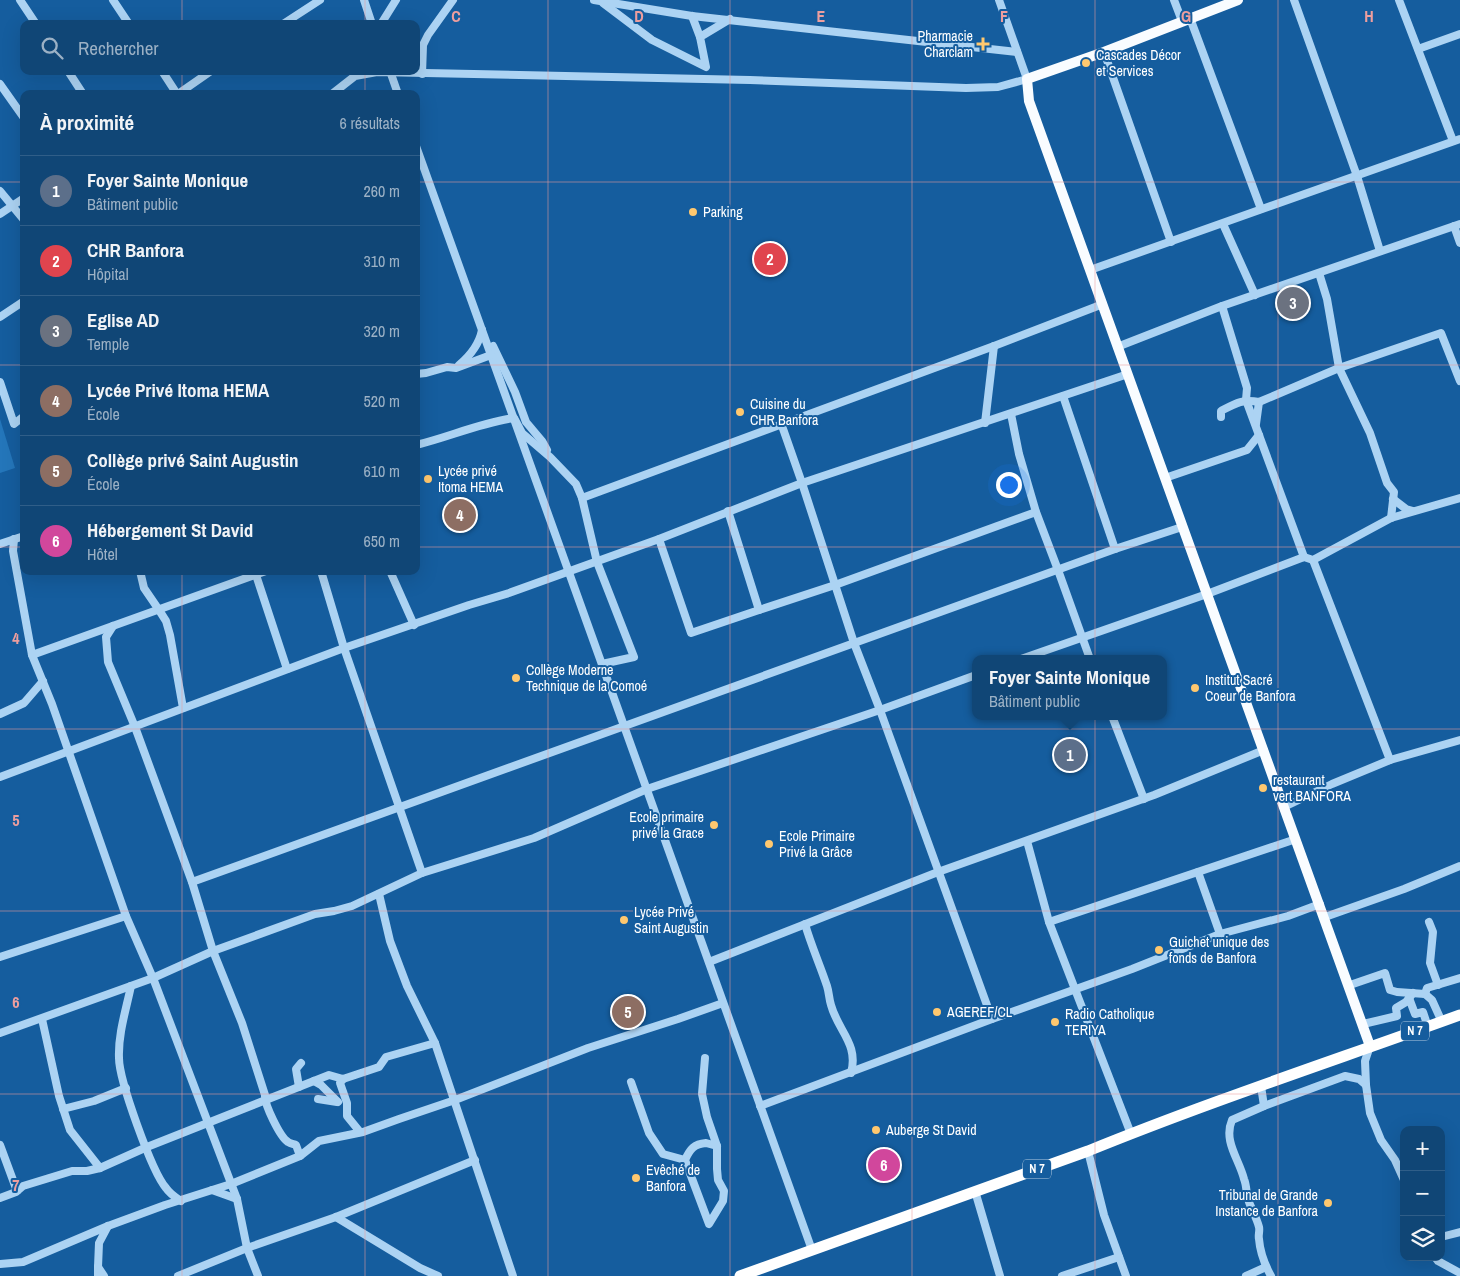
<!DOCTYPE html>
<html lang="fr">
<meta charset="utf-8">
<style>
body{margin:0;font-family:"Archivo Narrow",sans-serif;background:#194d7b;color:#f1f3f6}
.controls{position:absolute;right:15px;bottom:15px;display:grid;overflow:hidden;border-radius:10px;box-shadow:0 5px 20px #0002}
.controls button{width:45px;height:45px;display:grid;place-items:center;padding:0;border:0;border-bottom:1px solid #305e88;background:#104676;color:#f1f3f6;font:25px sans-serif}
.you{position:absolute;left:1008px;top:484px;width:18px;height:18px;margin:-12px;border:4px solid #fff;border-radius:50%;background:#1a73e8;box-shadow:0 0 0 8px #1a73e833}
.badge{display:grid;place-items:center;width:32px;height:32px;border-radius:50%;background:#d6ab8b;color:#fff;font-size:16px;font-weight:700}
.pin{position:absolute;translate:-50% -50%;border:2px solid #fff;box-shadow:0 1px 5px #0006}
.popup{position:absolute;left:972px;top:655px;width:195px;height:65px;box-sizing:border-box;display:grid;place-content:center;border-radius:10px;background:#104676;filter:drop-shadow(0 1px 4px #0005);font-size:16px;white-space:nowrap;color:#9cb1c5}
.popup b{font-size:19px;color:#f1f3f6}
.popup::after{content:'';position:absolute;left:50%;top:100%;margin-left:-10px;border:10px solid transparent;border-top-color:#104676}
.list{margin:0;padding:0;list-style:none}
h2{display:flex;justify-content:space-between;align-items:center;height:65px;margin:0;padding:0 20px;font-size:21px}
h2 small{font-size:16px;font-weight:400;color:#9cb1c5}
.list li{display:grid;grid-template-columns:32px 1fr auto;gap:15px;align-items:center;box-sizing:border-box;height:70px;padding:0 20px;border-top:1px solid #305e88}
.list b{display:block;font-size:19px;white-space:nowrap}
.list p{margin:0;font-size:16px;white-space:nowrap;color:#9cb1c5}
.list em{font-size:16px;font-style:normal;color:#9cb1c5}
.icon{flex:none;width:28px;height:28px;fill:none;stroke:currentColor;stroke-width:2;stroke-linecap:round;stroke-linejoin:round}
.map{position:relative;flex:none;width:1460px;height:1276px;overflow:hidden}
.search{position:absolute;background:#104676;box-shadow:0 5px 20px #0002;left:20px;top:20px;width:400px;height:55px;display:flex;align-items:center;gap:12px;box-sizing:border-box;padding:0 18px;border-radius:10px;color:#9cb1c5;font-size:19px}
.panel{position:absolute;background:#104676;box-shadow:0 5px 20px #0002;left:20px;top:90px;width:400px;height:485px;border-radius:10px}
.map>svg:first-child{display:block}
.green{fill:#2476ba}
.lines{fill:none;stroke-linecap:round;stroke-linejoin:round}
.minor{stroke:#acd3f3;stroke-width:8}
.major{stroke:#f9fcff;stroke-width:10}
.highway{stroke:#fff;stroke-width:11}
.grid{fill:none;stroke:#ed9e9e;stroke-width:1;stroke-opacity:0.55}
.poi-dot{fill:#ffc86f;stroke:#155d9e;stroke-width:2}
.labels{text-anchor:middle;dominant-baseline:central;stroke-width:4;stroke-linejoin:round;paint-order:stroke}
.shield{fill:#155d9e;stroke:#b9cee2;stroke-width:1}
.shield-label{font-size:12px;font-weight:bold;fill:#fff}
.poi-label{font-size:14px;fill:#fff;stroke:#155d9e;text-anchor:start}
.grid-label{font-size:16px;text-anchor:middle;font-weight:bold;fill:#ed9e9e;stroke:#155d9e;stroke-width:4;stroke-linejoin:round;paint-order:stroke}
</style>
<div class="map">
<svg width="1460" height="1276" viewBox="0 0 1460 1276">
<rect width="100%" height="100%" fill="#155d9e"/>
<polygon class="green" points="0,419 15,468 0,473"/>
<g class="lines">
<g class="minor">
<polyline points="20,0 36,24"/>
<polyline points="113,0 129,24"/>
<polyline points="364,0 372,24"/>
<polyline points="594,0 692,16 1017,52"/>
<polyline points="1174,0 1182,21"/>
<polyline points="1294,0 1357,176 1380,251"/>
<polyline points="1399,0 1453,141"/>
<polyline points="603,3 652,40 706,67 700,37 730,19"/>
<polyline points="692,16 700,37"/>
<polyline points="1190,18 1261,209"/>
<polyline points="283,24 320,0"/>
<polyline points="381,24 396,0"/>
<polyline points="1418,49 1460,34"/>
<polyline points="1104,52 1171,242"/>
<polyline points="68,71 83,94"/>
<polyline points="162,71 177,94"/>
<polyline points="390,71 398,94"/>
<polyline points="422,74 423,45 428,35 453,0"/>
<polyline points="0,84 24,118"/>
<polyline points="178,94 211,71"/>
<polyline points="332,94 355,76 377,72 750,80 966,88 998,87 1027,79 999,0"/>
<polyline points="416,146 812,1250"/>
<polyline points="0,191 24,220"/>
<polyline points="0,214 24,198"/>
<polyline points="1223,224 1255,295"/>
<polyline points="1454,226 1460,243"/>
<path d="M1090,270C1214,227 1337,183 1460,139"/>
<polyline points="1319,273 1327,299 1339,368 1370,433 1387,483 1394,492 1391,518"/>
<polyline points="1222,306 1247,388 1246,400 1304,557"/>
<polyline points="0,317 24,301"/>
<polyline points="493,346 515,392 526,422 542,441 547,450"/>
<polyline points="1117,347 1222,306 1460,224"/>
<path d="M459,365C471,355 479,345 482,330"/>
<polyline points="416,374 426,373 447,367 456,368 491,355"/>
<polyline points="0,382 14,424 24,416"/>
<polyline points="1063,396 1115,549"/>
<polyline points="1011,414 1019,454 1036,512 1058,570 1090,659"/>
<path d="M1221,417V411C1236,403 1242,399 1259,402L1339,368L1441,333L1460,381"/>
<polyline points="781,423 802,483 854,643 880,710 992,1019"/>
<polyline points="985,423 994,346"/>
<polyline points="1256,424 1259,402"/>
<path d="M416,445C449,437 480,423 514,418L522,433L550,457L576,484L582,498L597,562L634,657L602,664"/>
<polyline points="1165,478 1247,450 1259,435"/>
<polyline points="582,498 994,346 1103,304"/>
<polyline points="1393,499 1406,509 1413,511"/>
<polyline points="14,539 13,551 32,655 52,704 126,916 153,978 237,1199 247,1248 258,1276"/>
<polyline points="659,539 691,633 759,610 728,511"/>
<polyline points="0,544 24,536"/>
<polyline points="1313,560 1390,760"/>
<polyline points="140,571 144,588 159,610 166,621 170,635 183,708"/>
<polyline points="321,571 344,648 422,873"/>
<polyline points="390,571 414,625"/>
<polyline points="256,575 287,669"/>
<polyline points="759,610 835,585 1036,512"/>
<path d="M113,626L106,637L108,662L135,727L192,882L213,951L242,1023L265,1095C264,1104 280,1137 288,1142C291,1144 294,1144 296,1145L300,1156"/>
<polyline points="32,655 266,571"/>
<polyline points="1021,659 1207,594 1304,557 1313,560 1391,518 1460,498"/>
<polyline points="0,714 24,703 43,681"/>
<polyline points="1112,716 1144,799"/>
<polyline points="0,777 344,648 469,605 509,593 659,539 802,483 1128,374"/>
<polyline points="1284,807 1332,784 1390,760 1460,740"/>
<polyline points="1027,841 1049,922 1131,1134"/>
<polyline points="1198,872 1220,934"/>
<polyline points="192,882 1115,549 1182,527"/>
<polyline points="379,894 390,941 407,986 435,1043 513,1276"/>
<polyline points="1325,917 1404,889 1460,866"/>
<polyline points="1049,922 1296,839"/>
<polyline points="1429,922 1433,932 1430,963 1438,985"/>
<path d="M805,924C811,945 820,965 827,986C829,992 829,999 831,1005C838,1031 859,1044 851,1073"/>
<polyline points="0,957 126,916"/>
<polyline points="709,962 938,872 1154,795 1264,750"/>
<polyline points="1350,985 1385,973 1390,990 1397,992 1425,994 1432,1000 1442,1022"/>
<path d="M131,986C126,1010 118,1034 119,1058C119,1080 152,1172 166,1188C170,1194 175,1197 181,1201"/>
<polyline points="1425,994 1427,988 1460,978"/>
<polyline points="1409,998 1415,1014 1423,1012 1428,1027"/>
<polyline points="42,1019 59,1096 70,1130 100,1168"/>
<polyline points="1363,1024 1397,1016 1396,1008 1406,1002 1413,993"/>
<polyline points="0,1033 153,978 213,951 315,914 334,911 352,906 422,873 534,838 647,789 880,710 976,675"/>
<polyline points="705,1058 702,1094 707,1117 717,1146"/>
<polyline points="343,1079 340,1083 347,1103 347,1116 360,1132"/>
<polyline points="314,1081 321,1085 338,1102"/>
<polyline points="631,1082 649,1133 663,1154 685,1160"/>
<polyline points="1366,1085 1365,1061 1370,1046"/>
<path d="M1261,1086L1264,1106L1232,1120C1223,1141 1239,1159 1244,1179C1247,1186 1246,1195 1249,1202C1252,1210 1257,1219 1259,1227C1260,1231 1258,1235 1259,1239C1260,1252 1265,1265 1271,1276"/>
<polyline points="299,1087 296,1069 301,1063"/>
<polyline points="318,1099 337,1102"/>
<polyline points="760,1106 992,1019 1132,969 1220,934 1288,916 1320,904"/>
<polyline points="1264,1106 1345,1076 1359,1079 1366,1085 1370,1113 1381,1140 1395,1160 1404,1180"/>
<polyline points="63,1109 94,1101 126,1088"/>
<path d="M706,1143L717,1146V1169L718,1180L724,1191L723,1201L709,1224L685,1160C690,1149 694,1144 706,1143Z"/>
<polyline points="0,1145 17,1191"/>
<polyline points="1088,1151 1104,1215 1126,1276"/>
<polyline points="212,1190 237,1199"/>
<polyline points="975,1191 1000,1276"/>
<polyline points="0,1198 16,1192 23,1186 72,1171 87,1171 100,1168 147,1147 329,1075 343,1079 379,1067 386,1057 435,1043"/>
<polyline points="336,1217 420,1268 438,1276"/>
<polyline points="1441,1237 1460,1232"/>
<polyline points="1435,1257 1438,1261 1460,1273"/>
<polyline points="0,1264 23,1262 108,1226 165,1205 231,1184 300,1156 319,1141 363,1132 399,1119 455,1100 588,1048 678,1019 723,1003"/>
<polyline points="98,1267 99,1243 108,1226"/>
<polyline points="98,1276 98,1267 104,1276"/>
<polyline points="178,1276 247,1248 336,1217 475,1160"/>
<polyline points="1062,1276 1119,1257"/>
<polyline points="1246,1276 1266,1267"/>
</g>
<polyline class="major" points="1238,0 1104,52 1027,79 1029,101 1370,1046"/>
<path class="highway" d="M740,1276L1088,1151C1211,1101 1336,1060 1460,1015"/>
</g>
<path class="grid" d="M182,0V24M365,0V24M548,0V1276M730,0V1276M912,0V1276M1095,0V1276M1278,0V1276M182,71V94M365,71V94M0,182H24M416,182H1460M0,365H24M416,365H1460M0,547H24M416,547H1460M182,571V1276M365,571V1276M0,729H1460M0,911H1460M0,1094H1460"/>
<g class="poi-dot">
<path d="M980.5 36.5h5v5h5v5h-5v5h-5v-5h-5v-5h5z"/>
<circle cx="1086" cy="63" r="5"/>
<circle cx="693" cy="212" r="5"/>
<circle cx="740" cy="412" r="5"/>
<circle cx="428" cy="479" r="5"/>
<circle cx="516" cy="678" r="5"/>
<circle cx="1195" cy="688" r="5"/>
<circle cx="1263" cy="788" r="5"/>
<circle cx="714" cy="825" r="5"/>
<circle cx="769" cy="844" r="5"/>
<circle cx="624" cy="920" r="5"/>
<circle cx="1159" cy="950" r="5"/>
<circle cx="937" cy="1012" r="5"/>
<circle cx="1055" cy="1022" r="5"/>
<circle cx="876" cy="1130" r="5"/>
<circle cx="636" cy="1178" r="5"/>
<circle cx="1328" cy="1203" r="5"/>
</g>
<g class="labels">
<g class="shield">
<rect x="1401" y="1021.5" width="28" height="19" rx="4"/>
<rect x="1023" y="1159.5" width="28" height="19" rx="4"/>
</g>
<g class="shield-label">
<text x="1415" y="1031">N 7</text>
<text x="1037" y="1169">N 7</text>
</g>
<g class="poi-label">
<text x="973" y="36" text-anchor="end">Pharmacie<tspan x="973" dy="16">Charclam</tspan></text>
<text x="1096" y="55">Cascades Décor<tspan x="1096" dy="16">et Services</tspan></text>
<text x="703" y="212">Parking</text>
<text x="750" y="404">Cuisine du<tspan x="750" dy="16">CHR Banfora</tspan></text>
<text x="438" y="471">Lycée privé<tspan x="438" dy="16">Itoma HEMA</tspan></text>
<text x="526" y="670">Collège Moderne<tspan x="526" dy="16">Technique de la Comoé</tspan></text>
<text x="1205" y="680">Institut Sacré<tspan x="1205" dy="16">Coeur de Banfora</tspan></text>
<text x="1273" y="780">restaurant<tspan x="1273" dy="16">vert BANFORA</tspan></text>
<text x="704" y="817" text-anchor="end">Ecole primaire<tspan x="704" dy="16">privé la Grace</tspan></text>
<text x="779" y="836">Ecole Primaire<tspan x="779" dy="16">Privé la Grâce</tspan></text>
<text x="634" y="912">Lycée Privé<tspan x="634" dy="16">Saint Augustin</tspan></text>
<text x="1169" y="942">Guichet unique des<tspan x="1169" dy="16">fonds de Banfora</tspan></text>
<text x="947" y="1012">AGEREF/CL</text>
<text x="1065" y="1014">Radio Catholique<tspan x="1065" dy="16">TERIYA</tspan></text>
<text x="886" y="1130">Auberge St David</text>
<text x="646" y="1170">Evêché de<tspan x="646" dy="16">Banfora</tspan></text>
<text x="1318" y="1195" text-anchor="end">Tribunal de Grande<tspan x="1318" dy="16">Instance de Banfora</tspan></text>
</g>
</g>
<g class="grid-label">
<text x="456" y="22">C</text>
<text x="639" y="22">D</text>
<text x="821" y="22">E</text>
<text x="1004" y="22">F</text>
<text x="1186" y="22">G</text>
<text x="1369" y="22">H</text>
<text x="16" y="644">4</text>
<text x="16" y="826">5</text>
<text x="16" y="1008">6</text>
<text x="16" y="1191">7</text>
</g>
</svg>
<div class="controls">
<button>+</button>
<button>−</button>
<button><svg class="icon" aria-label="layers" viewBox="0 0 24 24"><path d="M12 4l9 5-9 5-9-5zM3 14l9 5 9-5"/></svg></button>
</div>
<div class="you"></div>
<div class="pin badge" style="left:1070px;top:755px;background:#5c6f8a">1</div>
<div class="popup"><b>Foyer Sainte Monique</b>Bâtiment public</div>
<div class="pin badge" style="left:770px;top:259px;background:#e0444e">2</div>
<div class="pin badge" style="left:1293px;top:303px;background:#6b7280">3</div>
<div class="pin badge" style="left:460px;top:515px;background:#8d6e63">4</div>
<div class="pin badge" style="left:628px;top:1012px;background:#8d6e63">5</div>
<div class="pin badge" style="left:884px;top:1165px;background:#d1479c">6</div>
<div class="search"><svg class="icon" aria-label="search" viewBox="0 0 24 24"><circle cx="10" cy="10" r="6"/><path d="M15 15l6 6"/></svg>Rechercher</div>
<section class="panel">
<h2>À proximité<small>6 résultats</small></h2>
<ul class="list">
<li><span class="badge" style="background:#5c6f8a">1</span><div><b>Foyer Sainte Monique</b><p>Bâtiment public</p></div><em>260 m</em></li>
<li><span class="badge" style="background:#e0444e">2</span><div><b>CHR Banfora</b><p>Hôpital</p></div><em>310 m</em></li>
<li><span class="badge" style="background:#6b7280">3</span><div><b>Eglise AD</b><p>Temple</p></div><em>320 m</em></li>
<li><span class="badge" style="background:#8d6e63">4</span><div><b>Lycée Privé Itoma HEMA</b><p>École</p></div><em>520 m</em></li>
<li><span class="badge" style="background:#8d6e63">5</span><div><b>Collège privé Saint Augustin</b><p>École</p></div><em>610 m</em></li>
<li><span class="badge" style="background:#d1479c">6</span><div><b>Hébergement St David</b><p>Hôtel</p></div><em>650 m</em></li>
</ul>
</section>
</div>
